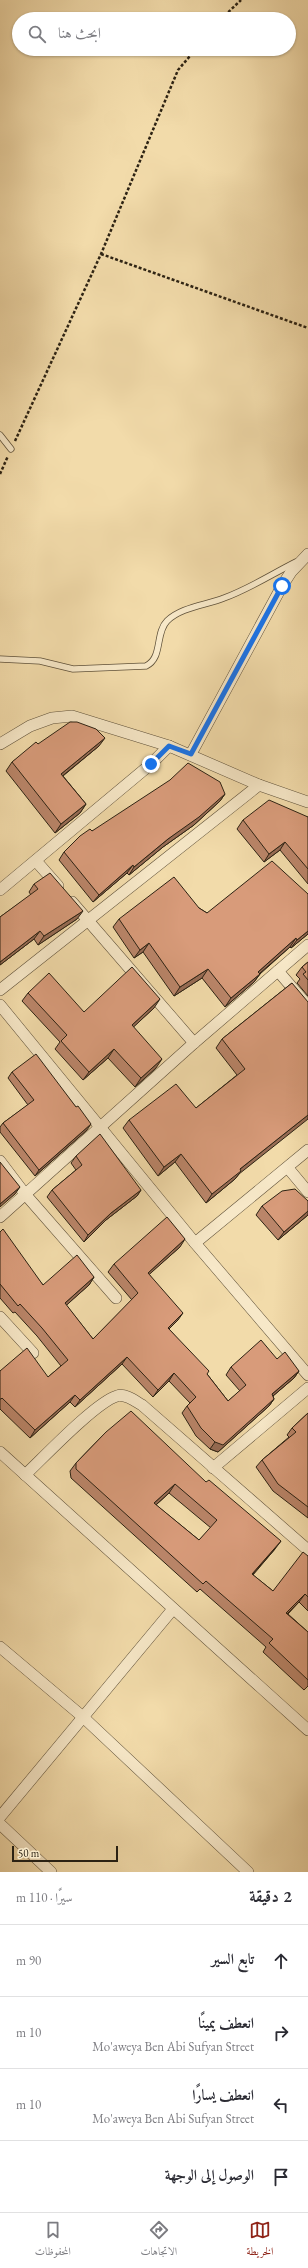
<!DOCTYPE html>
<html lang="ar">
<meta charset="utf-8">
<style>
body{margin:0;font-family:"EB Garamond",Amiri,serif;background:#f7f7f7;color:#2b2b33;direction:rtl}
.scale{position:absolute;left:12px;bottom:10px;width:106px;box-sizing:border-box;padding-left:4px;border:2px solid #2c2213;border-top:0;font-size:11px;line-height:14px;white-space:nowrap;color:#2c2213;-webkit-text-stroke:3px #f7e8c8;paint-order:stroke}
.stop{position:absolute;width:12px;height:12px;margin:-9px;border:3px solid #1a73e8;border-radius:50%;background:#fff}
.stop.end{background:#1a73e8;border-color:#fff;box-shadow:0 1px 4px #0008}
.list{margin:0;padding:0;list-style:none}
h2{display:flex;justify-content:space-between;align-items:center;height:52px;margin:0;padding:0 16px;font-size:17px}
h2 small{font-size:13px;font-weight:400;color:#7c7c81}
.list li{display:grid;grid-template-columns:26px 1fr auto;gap:12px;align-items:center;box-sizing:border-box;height:72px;padding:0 16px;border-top:1px solid #e1e1e2}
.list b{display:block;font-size:15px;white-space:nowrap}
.list p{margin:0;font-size:13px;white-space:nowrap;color:#7c7c81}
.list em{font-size:13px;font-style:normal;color:#7c7c81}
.icon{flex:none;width:22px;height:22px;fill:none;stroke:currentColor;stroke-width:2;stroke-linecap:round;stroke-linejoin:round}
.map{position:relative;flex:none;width:308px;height:1872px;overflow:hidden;direction:ltr}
.search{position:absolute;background:#fff;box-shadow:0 1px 3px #0004;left:12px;right:12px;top:12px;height:44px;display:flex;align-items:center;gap:10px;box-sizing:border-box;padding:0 14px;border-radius:22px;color:#7c7c81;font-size:15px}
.sheet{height:340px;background:#fff}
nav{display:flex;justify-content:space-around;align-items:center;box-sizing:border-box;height:56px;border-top:1px solid #e1e1e2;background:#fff;font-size:11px;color:#7c7c81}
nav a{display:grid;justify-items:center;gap:2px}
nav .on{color:#8f2418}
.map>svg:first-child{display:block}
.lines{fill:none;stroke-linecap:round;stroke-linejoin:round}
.lane-casing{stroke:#5e5039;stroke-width:7}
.street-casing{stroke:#5e5039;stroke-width:12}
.path{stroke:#2c2213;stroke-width:2.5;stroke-dasharray:3 2;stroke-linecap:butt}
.lane{stroke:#f7e8c8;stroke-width:5.5}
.street{stroke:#f7e8c8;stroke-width:11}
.wall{fill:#ba8569;stroke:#2c2213;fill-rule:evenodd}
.shaded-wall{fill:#976c55;stroke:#2c2213}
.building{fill:#d89b7a;stroke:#2c2213;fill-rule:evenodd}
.route{stroke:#1a73e8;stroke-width:5}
</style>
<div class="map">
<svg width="308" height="1872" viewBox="0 0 308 1872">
<rect width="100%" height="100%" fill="#f2dbaa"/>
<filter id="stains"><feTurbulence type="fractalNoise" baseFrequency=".005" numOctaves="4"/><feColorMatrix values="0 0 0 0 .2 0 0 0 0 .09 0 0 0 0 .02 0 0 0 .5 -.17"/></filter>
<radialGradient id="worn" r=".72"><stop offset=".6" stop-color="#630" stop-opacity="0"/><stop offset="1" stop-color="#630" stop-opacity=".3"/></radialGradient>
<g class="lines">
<defs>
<g id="lane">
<polyline points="0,435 11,449"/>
<path d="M0,659L40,661L73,669L146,666C163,658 155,633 167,621C181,607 207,605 224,598C249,589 272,574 296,562"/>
</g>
<g id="street">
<polyline points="0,744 30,726 52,718 72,716 169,746"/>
<polyline points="191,754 282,586 291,572 308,554"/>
<polyline points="36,861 58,886"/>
<polyline points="0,890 151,764 169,746 259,785 308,802"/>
<polyline points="72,902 194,1043"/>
<polyline points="278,971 308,1006"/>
<polyline points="0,990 259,785"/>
<polyline points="0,1005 195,1243 308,1375"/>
<polyline points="0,1161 25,1194 116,1298"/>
<polyline points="288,1168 308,1192"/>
<polyline points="0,1217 194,1043 308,945"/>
<polyline points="195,1243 308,1150"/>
<polyline points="0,1317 33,1353"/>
<polyline points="0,1452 308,1730"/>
<polyline points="213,1468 308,1388"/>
<path d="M25,1475C43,1458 96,1402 117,1396C125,1393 135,1401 142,1405L308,1550"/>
<polyline points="0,1647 83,1717 248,1872"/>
<polyline points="0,1817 173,1609"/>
<polyline points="0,1824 51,1872"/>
</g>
</defs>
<use href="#lane" class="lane-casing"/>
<use href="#street" class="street-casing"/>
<g class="path">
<polyline points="221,19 241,0"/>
<polyline points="101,254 308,328"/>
<polyline points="15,441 101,254 178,70 196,49"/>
<polyline points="0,474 8,456"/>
</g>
<use href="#lane" class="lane"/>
<use href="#street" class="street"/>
</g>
<g class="wall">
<polygon points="38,744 99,746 63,776 86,804 80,813 55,833 6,771 12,762"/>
<polygon points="225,794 220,801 194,825 163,847 129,875 127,873 93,902 59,860 64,852 92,831"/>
<polygon points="308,817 308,884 280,850 264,862 237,829 243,820"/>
<polygon points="34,884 77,919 38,945 34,939 0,965 0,917 31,895 29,892"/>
<polygon points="308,894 308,934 291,948 290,947 260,974 254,982 225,1007 202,978 174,996 143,952 134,958 113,927 119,919 199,908 207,913"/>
<polygon points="308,962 308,996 297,983 300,979 296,975 302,967"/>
<polygon points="292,983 239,1174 235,1179 206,1203 175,1162 158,1176 123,1128 129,1120 196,1108 237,1075 216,1048 222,1039"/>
<polygon points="28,993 84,1012 154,1008 133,1027 156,1068 135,1087 108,1058 83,1080 55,1049 60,1042 22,1001"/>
<polygon points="12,1072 87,1130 35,1176 0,1132 0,1127 3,1123 28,1105 8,1078"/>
<polygon points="76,1156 141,1190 137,1196 106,1220 84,1242 47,1197 52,1190 76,1170 71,1163"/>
<polygon points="262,1206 308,1215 278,1240 256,1215"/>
<polygon points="0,1232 43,1285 94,1277 89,1285 66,1305 93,1339 132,1300 108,1272 114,1264 180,1247 149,1274 178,1320 169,1329 207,1374 228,1401 240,1391 226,1375 231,1367 277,1359 299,1371 294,1378 273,1396 274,1399 269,1406 218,1452 210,1449 196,1436 182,1413 187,1406 190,1403 169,1381 153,1397 122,1364 75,1407 70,1402 30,1438 0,1409 0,1371 48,1377 61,1366 37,1336 15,1312 13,1313 0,1298"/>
<polygon points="308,1413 308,1518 273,1491 256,1467 262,1460 289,1437 287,1435 292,1428"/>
<path d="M106,1432L275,1549L253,1575L273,1591L308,1556V1611L299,1602L288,1614L308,1632V1686L304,1690L263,1652L266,1647L200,1589L197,1592L71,1478L70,1471L76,1463ZM169,1493L211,1528L199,1540L156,1505Z"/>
</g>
<g class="shaded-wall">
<polygon points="105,738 99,746 55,782 61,774"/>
<polygon points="225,794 220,801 194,825 163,847 129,875 134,867 168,839"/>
<polygon points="86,804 80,813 55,833 61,824"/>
<polygon points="285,842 280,850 264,862 269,854"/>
<polygon points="133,865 127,873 93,902 99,895"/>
<polygon points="83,911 77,919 38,945 44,936"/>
<polygon points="40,931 34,939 0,965 0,962"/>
<polygon points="308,931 308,934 291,948 297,940"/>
<polygon points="296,938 290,947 252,980 258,972"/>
<polygon points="149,943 143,952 134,958 140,950"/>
<polygon points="208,969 202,978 174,996 180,987"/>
<polygon points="260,974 254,982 225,1007 231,998"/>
<polygon points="160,999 154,1008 126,1034 132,1025"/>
<polygon points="114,1049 108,1058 83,1080 89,1072"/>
<polygon points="162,1059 156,1068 135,1087 141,1078"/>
<polygon points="308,1115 308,1119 239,1174 235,1179 206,1203 212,1194 240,1169"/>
<polygon points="91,1124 87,1130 35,1176 39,1170"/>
<polygon points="181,1154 175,1162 158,1176 164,1167"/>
<polygon points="20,1187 15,1194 0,1207 0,1204"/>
<polygon points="141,1190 137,1196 106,1220 84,1242 88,1235 111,1213"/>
<polygon points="308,1211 308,1215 278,1240 284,1232"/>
<polygon points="185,1239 180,1247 143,1280 148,1273"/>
<polygon points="94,1277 89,1285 60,1311 65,1303"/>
<polygon points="183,1313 178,1320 163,1335 168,1328"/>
<polygon points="127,1357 122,1364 75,1407 80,1400"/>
<polygon points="299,1371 294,1378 266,1402 272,1394"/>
<polygon points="174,1373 169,1381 153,1397 158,1390"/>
<polygon points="75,1395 70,1402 30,1438 35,1430"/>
<polygon points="274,1399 269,1406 218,1452 210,1449 215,1442"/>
<polygon points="175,1484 169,1493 148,1512 154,1503"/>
<polygon points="281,1541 275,1549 246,1582 252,1574"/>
<polygon points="305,1594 299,1602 280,1621 286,1613"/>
</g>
<g class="building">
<polygon points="70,722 77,722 96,729 105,738 61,774 86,804 61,824 12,762 36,742 38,744"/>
<polygon points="188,763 220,782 225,794 199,817 168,839 134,867 133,865 99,895 64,852 80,836 90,829 92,831 170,780"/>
<polygon points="269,800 308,817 308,869 285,842 269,854 243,820"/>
<polygon points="272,861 308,894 308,931 297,940 296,938 258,972 260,974 231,998 208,969 180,987 149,943 140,950 119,919 174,877 199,908 207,913"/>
<polygon points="50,873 83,911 44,936 40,931 0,962 0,917 38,889 34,884"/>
<polygon points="308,962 308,980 303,974 306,972 302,967"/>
<polygon points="132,967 160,999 132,1025 162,1059 141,1078 114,1049 89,1072 61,1041 67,1035 28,993 49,973 84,1012"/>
<polygon points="292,983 308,1002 308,1115 240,1169 241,1171 212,1194 181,1154 164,1167 129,1120 176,1084 196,1108 245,1069 222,1039"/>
<polygon points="36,1054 76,1107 78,1106 91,1124 39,1170 3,1123 34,1100 12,1072"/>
<polygon points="100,1134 141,1190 111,1213 88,1235 52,1190 82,1165 76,1156"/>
<polygon points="0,1162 20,1187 0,1204"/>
<polygon points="295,1189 308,1201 308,1211 284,1232 262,1206 282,1191"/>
<polygon points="167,1217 185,1239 148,1273 183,1313 168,1328 209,1371 207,1374 228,1401 246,1385 231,1367 261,1340 277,1359 285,1352 299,1371 272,1394 274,1399 223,1445 215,1442 201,1428 187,1406 196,1397 174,1373 158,1390 127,1357 80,1400 75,1395 35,1430 2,1398 1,1399 0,1399 0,1371 27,1348 48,1377 68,1360 42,1328 20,1304 18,1306 0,1284 0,1232 3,1229 43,1285 77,1255 94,1277 65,1303 93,1339 138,1293 114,1264"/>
<path d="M131,1411L206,1482L209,1480L281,1541L252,1574L273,1591L303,1552L308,1556V1597L305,1594L286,1613L308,1632V1680L269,1643L273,1639L206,1581L203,1584L76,1469V1463L106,1432ZM175,1484L217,1520L199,1540L154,1503Z"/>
<polygon points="308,1413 308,1507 278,1484 262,1460 296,1432 292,1428"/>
</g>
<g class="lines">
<polyline class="route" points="151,764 169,746 191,754 282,586"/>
</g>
<rect width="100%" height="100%" filter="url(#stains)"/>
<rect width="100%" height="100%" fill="url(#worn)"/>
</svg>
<div class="scale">50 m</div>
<div class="stop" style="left:282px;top:586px"></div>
<div class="stop end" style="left:151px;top:764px"></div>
<div class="search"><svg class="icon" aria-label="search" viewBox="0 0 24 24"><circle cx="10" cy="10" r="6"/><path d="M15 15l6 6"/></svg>ابحث هنا</div>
</div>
<section class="sheet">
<h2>2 دقيقة<small>سيرًا · 110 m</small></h2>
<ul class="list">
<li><svg class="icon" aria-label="ahead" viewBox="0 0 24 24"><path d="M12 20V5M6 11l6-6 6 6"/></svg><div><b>تابع السير</b></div><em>90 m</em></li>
<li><svg class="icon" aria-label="right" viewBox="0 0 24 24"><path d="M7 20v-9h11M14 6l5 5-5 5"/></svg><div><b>انعطف يمينًا</b><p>Mo'aweya Ben Abi Sufyan Street</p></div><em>10 m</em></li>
<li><svg class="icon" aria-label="left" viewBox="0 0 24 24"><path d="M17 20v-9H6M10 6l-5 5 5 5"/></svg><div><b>انعطف يسارًا</b><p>Mo'aweya Ben Abi Sufyan Street</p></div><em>10 m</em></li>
<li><svg class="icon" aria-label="arrive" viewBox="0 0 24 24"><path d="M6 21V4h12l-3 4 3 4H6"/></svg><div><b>الوصول إلى الوجهة</b></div></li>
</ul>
</section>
<nav>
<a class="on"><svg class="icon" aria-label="map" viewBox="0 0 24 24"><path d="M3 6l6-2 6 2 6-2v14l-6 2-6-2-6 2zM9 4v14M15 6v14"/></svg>الخريطة</a>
<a><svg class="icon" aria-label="directions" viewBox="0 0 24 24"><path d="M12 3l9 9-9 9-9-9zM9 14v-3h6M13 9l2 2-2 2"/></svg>الاتجاهات</a>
<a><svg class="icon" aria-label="saved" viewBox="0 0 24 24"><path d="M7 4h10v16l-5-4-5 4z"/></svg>المحفوظات</a>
</nav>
